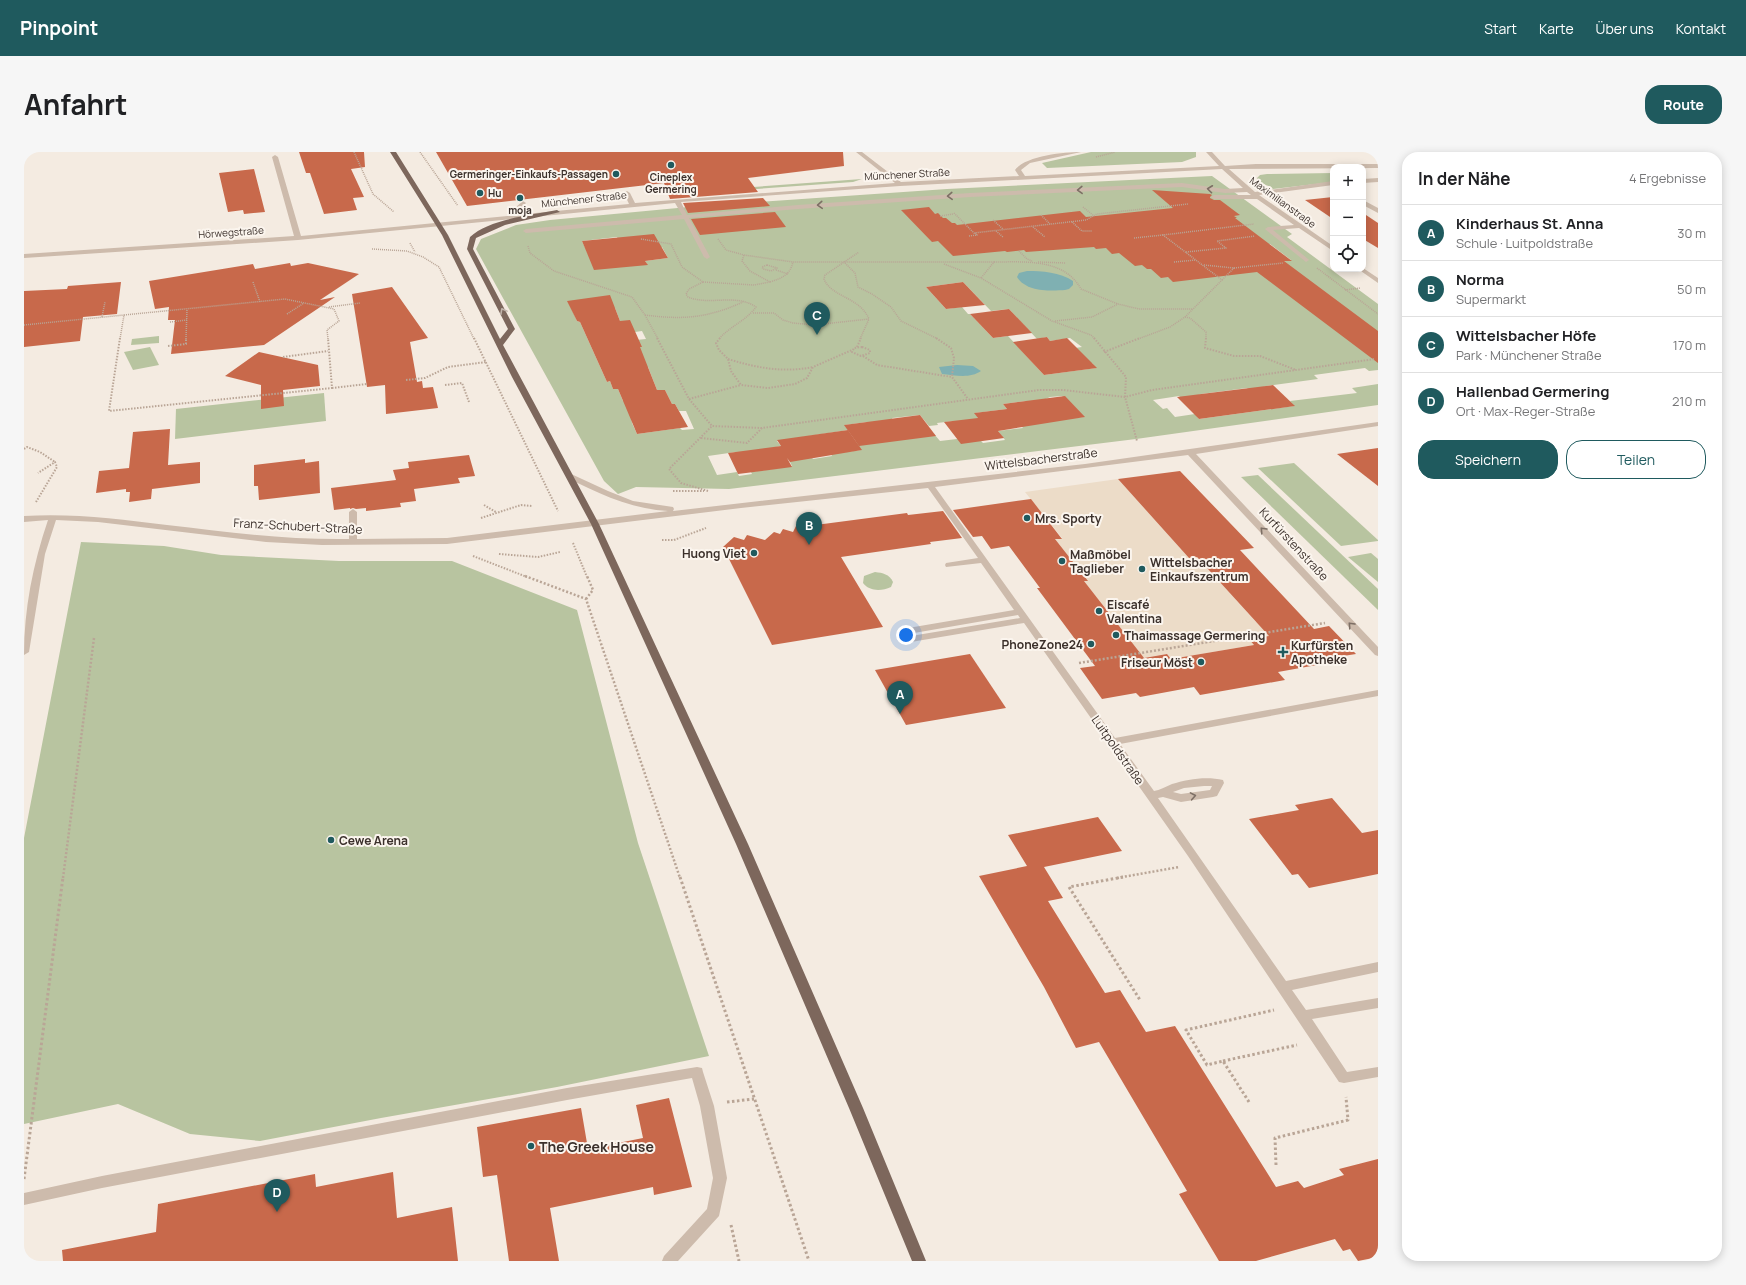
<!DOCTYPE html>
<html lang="de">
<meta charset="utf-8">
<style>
body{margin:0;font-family:Manrope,sans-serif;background:#f6f6f6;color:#202124}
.controls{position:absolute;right:12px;top:12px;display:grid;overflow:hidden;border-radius:8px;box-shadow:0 2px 10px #0003}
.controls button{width:36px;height:36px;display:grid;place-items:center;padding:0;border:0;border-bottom:1px solid #e0e0e0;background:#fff;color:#202124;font:20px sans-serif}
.you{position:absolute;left:882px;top:483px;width:14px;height:14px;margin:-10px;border:3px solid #fff;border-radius:50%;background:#1a73e8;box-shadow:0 0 0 6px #1a73e833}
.badge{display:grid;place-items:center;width:26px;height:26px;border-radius:50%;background:#1f5a5e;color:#fff;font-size:13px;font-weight:700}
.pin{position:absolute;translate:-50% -33px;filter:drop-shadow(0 1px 2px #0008)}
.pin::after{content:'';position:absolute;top:21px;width:14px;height:12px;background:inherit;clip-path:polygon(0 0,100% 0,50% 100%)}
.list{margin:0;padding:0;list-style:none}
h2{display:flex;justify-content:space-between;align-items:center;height:52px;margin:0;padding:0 16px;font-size:17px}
h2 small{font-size:13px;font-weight:400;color:#757577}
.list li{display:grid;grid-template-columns:26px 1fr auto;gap:12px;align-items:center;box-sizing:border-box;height:56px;padding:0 16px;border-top:1px solid #e0e0e0}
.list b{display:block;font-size:15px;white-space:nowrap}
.list p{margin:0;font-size:13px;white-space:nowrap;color:#757577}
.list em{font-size:13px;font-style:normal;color:#757577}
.actions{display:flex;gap:8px;padding:12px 16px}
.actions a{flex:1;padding:9px 0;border:1px solid #1f5a5e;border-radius:16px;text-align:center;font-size:14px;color:#1f5a5e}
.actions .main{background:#1f5a5e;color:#fff}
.icon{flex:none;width:22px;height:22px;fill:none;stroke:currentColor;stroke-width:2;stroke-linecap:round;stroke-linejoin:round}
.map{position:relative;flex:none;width:1354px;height:1109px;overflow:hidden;border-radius:16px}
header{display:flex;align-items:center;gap:24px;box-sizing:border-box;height:56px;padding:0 20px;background:#1f5a5e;color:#fff}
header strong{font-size:19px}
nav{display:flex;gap:22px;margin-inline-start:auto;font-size:14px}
.intro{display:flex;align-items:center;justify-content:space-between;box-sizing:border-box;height:96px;padding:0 24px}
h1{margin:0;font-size:28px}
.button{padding:10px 18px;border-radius:16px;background:#1f5a5e;color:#fff;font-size:14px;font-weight:700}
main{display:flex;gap:24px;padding:0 24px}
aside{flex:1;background:#fff;border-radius:16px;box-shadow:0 2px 10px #0003}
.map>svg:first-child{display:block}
.green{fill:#b8c4a0;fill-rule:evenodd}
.plaza{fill:#ecdcc8}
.water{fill:#7fb0b2}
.building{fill:#c8694b}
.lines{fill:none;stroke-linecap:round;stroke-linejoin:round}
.path-far3{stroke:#b9a596;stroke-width:1.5;stroke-dasharray:1 1;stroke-linecap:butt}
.path-far2{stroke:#b9a596;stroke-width:2;stroke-dasharray:1.5 1.5;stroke-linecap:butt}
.path-far1{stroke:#b9a596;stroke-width:2.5;stroke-dasharray:2 2;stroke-linecap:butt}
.path{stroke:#b9a596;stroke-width:3;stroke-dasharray:2.5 2.5;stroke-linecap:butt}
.minor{fill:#cdbbac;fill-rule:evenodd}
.major{fill:#7d675c;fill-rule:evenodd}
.oneway{stroke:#7d6f65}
.oneway2{stroke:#c2b5ac}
.poi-dot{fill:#1f5a5e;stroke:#fbf5ee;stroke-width:1.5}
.labels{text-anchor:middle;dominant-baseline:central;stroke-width:4;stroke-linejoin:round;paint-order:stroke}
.far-poi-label{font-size:10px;font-weight:bold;fill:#3b302b;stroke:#fbf5ee}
.far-street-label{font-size:10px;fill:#3b302b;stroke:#fbf5ee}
.street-label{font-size:12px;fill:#3b302b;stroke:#fbf5ee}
.poi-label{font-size:12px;font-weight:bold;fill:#3b302b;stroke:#fbf5ee;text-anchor:start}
.near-poi-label{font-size:14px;font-weight:bold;fill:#3b302b;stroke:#fbf5ee;text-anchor:start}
</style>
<header>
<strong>Pinpoint</strong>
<nav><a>Start</a><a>Karte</a><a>Über uns</a><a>Kontakt</a></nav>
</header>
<div class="intro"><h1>Anfahrt</h1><a class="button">Route</a></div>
<main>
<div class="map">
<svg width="1354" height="1109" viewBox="0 0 1354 1109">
<rect width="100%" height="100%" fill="#f4ebe1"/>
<g class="green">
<polygon points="1067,0 1172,0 1172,5 1158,10 1023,16 1018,11"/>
<path d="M1309,21V30L1249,37C1244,31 1236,35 1233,26L1236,23L1243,22Z"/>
<path d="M1188,24L1268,82L1263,85L1354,152V218L1345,219L1341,216L1290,223L1294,227L1242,234L1227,240L1223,236L1177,242L1160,249L1155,244L1129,248L1139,257L1143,256L1151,265L1171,262L1175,267L1270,254L1266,249L1333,241L1328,236L1354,232V253L1112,287L705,337L612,335L594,342L580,329L452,97L457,87L492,73L526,68L675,54L923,37ZM593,85L597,94L638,95L644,106L621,109L623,112L564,102L558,89ZM1241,92H1246L1267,108L1231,113ZM939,130L967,159L985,157L1013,187L1023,185L1026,189L1046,186L1058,195L1044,197L1065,211H1068L1072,216L1020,223L984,184L969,186L946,162H944L938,155L922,157L902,135ZM544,149L591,156L596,169L611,180L618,179L622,187L612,188L615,216L624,215L633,238H641L648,252H651L655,259H662L670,277L658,278L656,276L613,282L608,271L605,249H599L594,237H589L586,229L583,230L556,170L553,169ZM1038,244L1046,252H1048L1060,265L994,270L999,276L974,279L981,288L959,291L957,289L933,287L916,289L910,282L832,290L837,298L807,302L808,304L789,307L786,303L764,306L768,314L727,320L728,322L715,324L713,320L693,323L684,304L712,300L714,303L757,294L753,289L824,278L821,273L843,270L846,273L870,270L868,266L896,263L905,274L914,273L913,271L930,269L933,272L956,269L951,261L983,257L979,252L1002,249L1007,254L1026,245Z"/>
<polygon points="838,27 829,30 704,39 702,37"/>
<polygon points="135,184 135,191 107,193 108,187"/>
<polygon points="126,195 135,213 109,218 100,200"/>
<polygon points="300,241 302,269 151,287 152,257"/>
<polygon points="1270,311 1354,388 1354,389 1317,394 1234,316"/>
<polygon points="1234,323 1354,437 1354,458 1217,325"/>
<polygon points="57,390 140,394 197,403 315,409 428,409 553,458 614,691 685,904 533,935 357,966 236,989 166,982 94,952 0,972 0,686"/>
<polygon points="1347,401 1354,407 1354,430 1324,405"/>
<path d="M851,420C859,421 865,422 869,430L867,435C858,439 846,440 839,431L840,424Z"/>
</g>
<polygon class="plaza" points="1094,327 1165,406 1173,405 1232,470 1240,468 1253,483 1226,487 1230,493 1147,507 1142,502 1107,508 1108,491 1060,429 1063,429 1031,387 1038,386 1001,340"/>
<g class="water">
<path d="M1003,119C1018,119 1036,120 1049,129V133L1045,137L1041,138C1026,139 1002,140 993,125L995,121Z"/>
<path d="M933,213L949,214L957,219C946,227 930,223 918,222L915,215Z"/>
</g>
<g class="building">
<polygon points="275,0 340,0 341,15 327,17 340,45 329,46 333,58 300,62 286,21 282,21"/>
<polygon points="412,0 819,0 820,14 724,26 734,40 646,47 640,31 443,54"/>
<polygon points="230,17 241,60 220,62 219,58 204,60 195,21"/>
<polygon points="1128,38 1186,42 1188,43 1186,45 1186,46 1190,48 1196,48 1216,63 1210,64 1213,66 1211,66 1268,109 1260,109 1354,179 1354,211 1233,120 1149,130 1144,125 1137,126 1127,117 1123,117 1118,113 1111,114 1095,101 1088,102 1082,96 1072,97 1070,95 1002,100 1000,98 983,100 981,99 929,104 914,89 908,90 877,58 905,55 911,62 914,61 919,66 922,66 928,71 931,71 933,73 1056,59 1062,65 1149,56"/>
<polygon points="1309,45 1309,67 1281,48"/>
<polygon points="739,46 746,54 664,61 659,51"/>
<polygon points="751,60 762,75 676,83 667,67"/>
<polygon points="1339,61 1354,71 1354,96 1339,87"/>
<polygon points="630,82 644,106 621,109 624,113 570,118 558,89"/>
<polygon points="266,111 267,114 284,111 335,122 296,148 311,145 240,193 147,202 151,168 144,168 145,155 131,157 125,129 229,112 231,117"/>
<polygon points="97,130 93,162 59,165 56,189 0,195 0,139 43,137 44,134"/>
<polygon points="939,130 961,153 922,157 902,135"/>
<polygon points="368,135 404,186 386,190 393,230 398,229 399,236 409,235 414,256 362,262 361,233 343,235 328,142"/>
<polygon points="586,143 596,169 606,168 618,195 616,195 633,238 641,238 648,252 651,252 664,275 613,282 594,237 589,237 586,229 583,230 556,170 553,169 543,149"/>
<polygon points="985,157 1008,181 969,186 946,162"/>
<polygon points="1023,185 1026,189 1043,186 1073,216 1020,223 989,190"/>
<polygon points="235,200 294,213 296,234 259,238 260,254 237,257 237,233 201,224"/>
<polygon points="1249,233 1271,254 1175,267 1153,245"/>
<polygon points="1041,244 1061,265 974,279 980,286 937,292 920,270 954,266 950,261 983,257 979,252"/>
<polygon points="896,263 912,284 835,294 820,273"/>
<polygon points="146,277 144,313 176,310 176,331 128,337 127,347 105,350 106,340 102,340 102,337 72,341 75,319 105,316 109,280"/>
<polygon points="824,278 838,298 766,310 763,306 768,315 714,322 704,301 757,294 753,288"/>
<polygon points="1354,296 1354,334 1313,302"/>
<polygon points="445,303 451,324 434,326 436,331 390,337 392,349 376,351 377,355 342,359 342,356 332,357 329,356 326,357 326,356 310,358 307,336 372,328 369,318 385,316 384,310"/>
<polygon points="281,307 281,311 295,309 296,341 235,348 234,334 230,334 230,313"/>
<polygon points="1156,319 1230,396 1216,398 1290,477 1305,474 1332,502 1300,507 1304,511 1254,520 1261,528 1176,543 1170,535 1116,545 1112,541 1078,547 1056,516 1071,514 1013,436 1016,436 985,394 967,397 958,384 949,385 929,358 1007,347 1038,387 1031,387 1064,429 1060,429 1120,506 1143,502 1147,507 1230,493 1225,487 1245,484 1173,405 1165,406 1094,327"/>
<polygon points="919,359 938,386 906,390 907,392 817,405 859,475 748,493 699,395 710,385 720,388 723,383 741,388 750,380 756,382 759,377 769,380 772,374 781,378 784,374 883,361 884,363"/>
<polygon points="946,502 982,556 882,573 851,518"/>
<polygon points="1308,646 1338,681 1354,678 1354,722 1285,736 1274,722 1268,723 1225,667 1275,658 1271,653"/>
<polygon points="1074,665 1098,699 1020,715 1039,746 1024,749 1081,841 1096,838 1122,880 1151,874 1252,1035 1274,1029 1280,1036 1320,1023 1315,1017 1354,1007 1354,1105 1334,1109 1326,1097 1319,1099 1311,1087 1232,1109 1195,1109 1155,1042 1163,1039 1075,890 1052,896 1020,835 955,724 1003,714 984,683"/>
<polygon points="645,946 668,1035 630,1043 629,1035 526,1056 535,1109 485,1109 473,1023 459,1025 453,975 557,956 564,997 619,986 612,953"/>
<polygon points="369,1020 373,1066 428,1055 434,1109 39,1109 38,1098 132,1080 134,1052 291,1022 292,1035"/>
</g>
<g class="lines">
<g class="path-far3">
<polyline points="330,0 349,42 370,60"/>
<polyline points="396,0 434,54"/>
<polyline points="1072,5 1091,0"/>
<polyline points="1059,55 1070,64"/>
<polyline points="930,61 950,81 1062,68 1073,62 1164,52"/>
<polyline points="1017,63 1026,72"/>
<polyline points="916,64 929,62"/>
<polyline points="969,68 979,77"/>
<polyline points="1048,70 1058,79 1068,79"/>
<polyline points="1009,75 1021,85"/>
<polyline points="972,79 979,85"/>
<polyline points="945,84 953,83 951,81"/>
<polyline points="1110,86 1139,83"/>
<path d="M617,87L647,92L658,115L679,130L665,137L662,142L664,145C686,154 712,141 732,155C722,169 706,174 695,187"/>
<polyline points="694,87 702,98 720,103 769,110 970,110 957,126 1028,169 1067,183 1071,187"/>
<polyline points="386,91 391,100"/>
<polyline points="504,94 506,101 530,119 608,145 621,163 634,187"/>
<polyline points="348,97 383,99 399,105 415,115 450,187"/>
<polyline points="995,99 1003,107 1008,109"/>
<polyline points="1162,100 1202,96 1193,89 1231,84"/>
<path d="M970,110C1000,110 1040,106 1057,137L1094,152"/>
<polyline points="1014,110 1042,111"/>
<polyline points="1150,110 1172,108"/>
<polyline points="821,111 831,121 834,135 848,142 867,155 877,169 914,187"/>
<polyline points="920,112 957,126"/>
<polygon points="743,113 753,116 747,119 739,117 738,115"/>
<polyline points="1180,113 1210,116 1198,128"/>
<polyline points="1210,116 1259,111"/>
<polyline points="1293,116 1354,162"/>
<polyline points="752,118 764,122"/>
<polyline points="229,130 236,150"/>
<polyline points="679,130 730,133 746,130 726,119 718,109 720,103"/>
<path d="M746,130C758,126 766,123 769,110"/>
<polyline points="1321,138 1336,136"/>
<polyline points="305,155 336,151"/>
<path d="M729,161H750L759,168L769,171L790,173L845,167C836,145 807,145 800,127L801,123L835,100"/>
<polyline points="263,162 280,151"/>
<polyline points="100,163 261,147 310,157 315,169 303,178 304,187"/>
<path d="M621,163C659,168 684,166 719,150"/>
<polyline points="78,165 81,150"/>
<polyline points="1161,165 1166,166 1182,180 1182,187"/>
<polyline points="1031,169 1068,165 1094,152 1115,157 1168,157"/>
<polyline points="146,170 163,168"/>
<polyline points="0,173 100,163"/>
<polyline points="96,187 100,163"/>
<polyline points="162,187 163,157"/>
<polyline points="836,187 845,167"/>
<polyline points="1114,187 1146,175 1161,165 1198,128 1139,83 1230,72"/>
</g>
<g class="path-far2">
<polyline points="96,186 85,259 308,236 304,186"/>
<polyline points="450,186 534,359"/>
<polyline points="633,186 665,247 688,274"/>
<polyline points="696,186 692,191 695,198 704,207 707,219 717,233 744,236 771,232 783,226 789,215 828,198"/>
<polyline points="912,186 927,196 930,206 928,225 944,247"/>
<polyline points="1070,186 1102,225 1101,245 1113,289"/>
<polyline points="1182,186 1181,196 1210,204 1236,204 1272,218"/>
<polyline points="144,194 162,192 162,186"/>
<polyline points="833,195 837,186"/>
<polygon points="838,195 846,198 846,201 837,204 828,200 830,196"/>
<polyline points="1080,200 1116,186"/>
<polyline points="839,204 853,213 928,225"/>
<polyline points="259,205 304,199"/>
<path d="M704,207C733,216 759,221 789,215"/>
<polyline points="382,228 401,226 424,215 462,210"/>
<polyline points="421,233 438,231 445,250"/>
<polyline points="308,236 343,232"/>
<polyline points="665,247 717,233"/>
<polyline points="677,286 723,291 738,276"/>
<polyline points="0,297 3,295 16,300 31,310"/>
<polyline points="649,339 680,339"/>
<polyline points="684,339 657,331 645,317 688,274 738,276 1015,238 1039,238 1101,245 1128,238 1351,207"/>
<polyline points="12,350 33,315 31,310 14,321"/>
<polyline points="460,353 472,360"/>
<polyline points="457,366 497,353 508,354"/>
<polyline points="638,388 650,388 682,376"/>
<polyline points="549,391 563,425"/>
<polyline points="475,402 514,405 536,400"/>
<polyline points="449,404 503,425"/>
</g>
<g class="path-far1">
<polyline points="501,424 562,447 656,726"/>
<polyline points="562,447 569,438 563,424"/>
<polyline points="1055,511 1301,471"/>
<polyline points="39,726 70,486"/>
<polyline points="1093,726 1155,715"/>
</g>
<g class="path">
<polyline points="656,725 785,1109"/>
<polyline points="1099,725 1045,735 1116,848"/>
<polyline points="1199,909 1273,893"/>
<polyline points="703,950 730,947"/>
<polyline points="1225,950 1199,909 1183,913 1162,878 1250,858"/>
<polyline points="1252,1013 1251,986 1324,968 1322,945"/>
<polyline points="0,1027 39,725"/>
<polyline points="707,1073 715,1109"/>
</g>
<g class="minor">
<path d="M832,0H838L877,30L995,24L991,18C1001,4 1040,0 1057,0L1006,11L997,18L1001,24L1195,14L1182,0H1188L1201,14L1232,12H1354V16L1205,17L1231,40L1309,29V33L1235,43L1309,94V99L1275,76L1249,78L1284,107L1285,108L1282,110L1241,77L1244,75L1270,73L1233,47H1190L1187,45L1190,43H1227L1223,40L1201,41L1158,35L946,45L774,57L665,66L686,105L683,107L680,105L660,67L502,81L499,79L502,77L658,63L651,51L274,88L0,106V102L270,84L248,5L251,3L254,5L277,84L495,63L492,55L499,49L502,51L498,55L501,62L605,52L600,41L603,39L606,41L611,51L871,31ZM1198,17L1219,36L1201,37L1158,31L946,41L774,53L663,63L657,50L876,34Z"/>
<polygon points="1354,26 1354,30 1339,31 1339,27"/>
<polygon points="1339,48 1354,56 1354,61 1339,53"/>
<polygon points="1339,116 1354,126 1354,131 1334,117 1339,117"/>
<path d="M1354,270V274L1172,302L1354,495V504L1351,503L1164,303L911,335L1091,586L1354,538V544L1096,592L1130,639C1136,638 1141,635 1148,632C1163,627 1183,624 1199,628L1200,631L1193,644L1189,645L1157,650L1139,645L1134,646L1262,829L1354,810V820L1268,838L1282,858L1354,846V856L1288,867L1323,920L1354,915V925L1320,931L1315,930L1164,704L1000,471L881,491L878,490L876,488L881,485L996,466L994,463L890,481L887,480L885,478L887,476L890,475L990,458L957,411L922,415L921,413L922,411L954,406L904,336L717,356L423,392L298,393L242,390L74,370L32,368L21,402L5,500L0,503C0,457 9,412 24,368L0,370V364C48,361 95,367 143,373C203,380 263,388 325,387V360L329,357L333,360V387L423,386L644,359C607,357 575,342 542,325V321H545L584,339L609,349L649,355L650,357L649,359L1061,312ZM1180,634H1188L1186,638L1157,642L1149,640L1160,636Z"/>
<polygon points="673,915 678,916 679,920 690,954 703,1026 695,1064 654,1109 638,1109 640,1104 683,1057 689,1026 676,954 668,926 543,948 78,1036 0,1053 0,1041 78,1024 543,936"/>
</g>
<path class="major" d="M366,0H372L424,83L476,187L484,177L443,97L446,85C465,67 508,63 533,58L536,60L481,73L452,86L449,97L491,177L479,193L575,372L724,692L839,956L902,1109H888L825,956L712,692L567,372L488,225L418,83Z"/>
</g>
<defs><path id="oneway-chevron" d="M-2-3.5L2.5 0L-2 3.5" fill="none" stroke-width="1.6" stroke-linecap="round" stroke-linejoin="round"/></defs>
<g class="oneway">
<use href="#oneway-chevron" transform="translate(1186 37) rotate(-173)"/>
<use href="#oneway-chevron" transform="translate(1056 38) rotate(178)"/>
<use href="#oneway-chevron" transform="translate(926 44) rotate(177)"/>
<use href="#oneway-chevron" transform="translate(796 53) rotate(176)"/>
<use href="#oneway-chevron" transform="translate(1239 378) rotate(-133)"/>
<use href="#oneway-chevron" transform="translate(1327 473) rotate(-133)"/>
<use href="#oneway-chevron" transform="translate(1169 644) rotate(-10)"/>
</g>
<use class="oneway2" href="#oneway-chevron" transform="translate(479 159) rotate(-118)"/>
<g class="poi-dot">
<circle cx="647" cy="13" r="4"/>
<circle cx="592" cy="22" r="4"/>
<circle cx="456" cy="41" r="4"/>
<circle cx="496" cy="46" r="4"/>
<circle cx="1003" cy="366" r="4"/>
<circle cx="730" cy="401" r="4"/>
<circle cx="1038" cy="409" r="4"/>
<circle cx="1118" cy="417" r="4"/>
<circle cx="1075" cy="459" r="4"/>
<circle cx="1092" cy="483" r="4"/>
<circle cx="1067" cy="492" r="4"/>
<path d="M1257 494h4v4h4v4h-4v4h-4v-4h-4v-4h4z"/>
<circle cx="1177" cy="510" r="4"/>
<circle cx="307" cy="688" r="4"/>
<circle cx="507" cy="994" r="4"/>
</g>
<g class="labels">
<g class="far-poi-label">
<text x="584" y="22" text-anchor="end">Germeringer-Einkaufs-Passagen</text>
<text x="647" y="25">Cineplex<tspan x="647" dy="12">Germering</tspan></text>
<text x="464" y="41" text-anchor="start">Hu</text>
<text x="496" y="58">moja</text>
</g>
<g class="far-street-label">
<text transform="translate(883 22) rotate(-3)">Münchener Straße</text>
<text transform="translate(560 47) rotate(-6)">Münchener Straße</text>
<text transform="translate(1259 50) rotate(36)">Maximilianstraße</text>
<text transform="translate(207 80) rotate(-4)">Hörwegstraße</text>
</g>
<g class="street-label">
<text transform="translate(1017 307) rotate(-7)">Wittelsbacherstraße</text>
<text transform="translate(274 374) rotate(3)">Franz-Schubert-Straße</text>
<text transform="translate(1270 392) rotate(47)">Kurfürstenstraße</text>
<text transform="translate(1094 598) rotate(55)">Luitpoldstraße</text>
</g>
<g class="poi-label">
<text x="1011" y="366">Mrs. Sporty</text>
<text x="722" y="401" text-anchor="end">Huong Viet</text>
<text x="1046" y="402">Maßmöbel<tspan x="1046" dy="14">Taglieber</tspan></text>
<text x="1126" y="410">Wittelsbacher<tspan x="1126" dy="14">Einkaufszentrum</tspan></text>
<text x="1083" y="452">Eiscafé<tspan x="1083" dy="14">Valentina</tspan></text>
<text x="1100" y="483">Thaimassage Germering</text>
<text x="1059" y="492" text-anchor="end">PhoneZone24</text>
<text x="1267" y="493">Kurfürsten<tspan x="1267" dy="14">Apotheke</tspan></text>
<text x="1169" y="510" text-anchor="end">Friseur Möst</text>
<text x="315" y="688">Cewe Arena</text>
</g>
<g class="near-poi-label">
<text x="515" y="994">The Greek House</text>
</g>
</g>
</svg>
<div class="controls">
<button>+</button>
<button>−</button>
<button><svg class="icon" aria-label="locate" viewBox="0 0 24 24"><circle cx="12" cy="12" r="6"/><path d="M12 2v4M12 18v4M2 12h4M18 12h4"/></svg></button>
</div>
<div class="you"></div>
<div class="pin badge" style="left:876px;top:562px">A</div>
<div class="pin badge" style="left:785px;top:393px">B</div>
<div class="pin badge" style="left:793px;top:183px">C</div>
<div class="pin badge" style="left:253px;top:1060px">D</div>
</div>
<aside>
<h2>In der Nähe<small>4 Ergebnisse</small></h2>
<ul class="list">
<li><span class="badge">A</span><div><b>Kinderhaus St. Anna</b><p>Schule · Luitpoldstraße</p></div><em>30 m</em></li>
<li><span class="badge">B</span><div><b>Norma</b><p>Supermarkt</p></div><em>50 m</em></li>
<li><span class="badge">C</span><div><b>Wittelsbacher Höfe</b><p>Park · Münchener Straße</p></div><em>170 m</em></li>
<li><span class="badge">D</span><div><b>Hallenbad Germering</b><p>Ort · Max-Reger-Straße</p></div><em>210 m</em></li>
</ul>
<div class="actions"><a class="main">Speichern</a><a>Teilen</a></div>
</aside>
</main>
